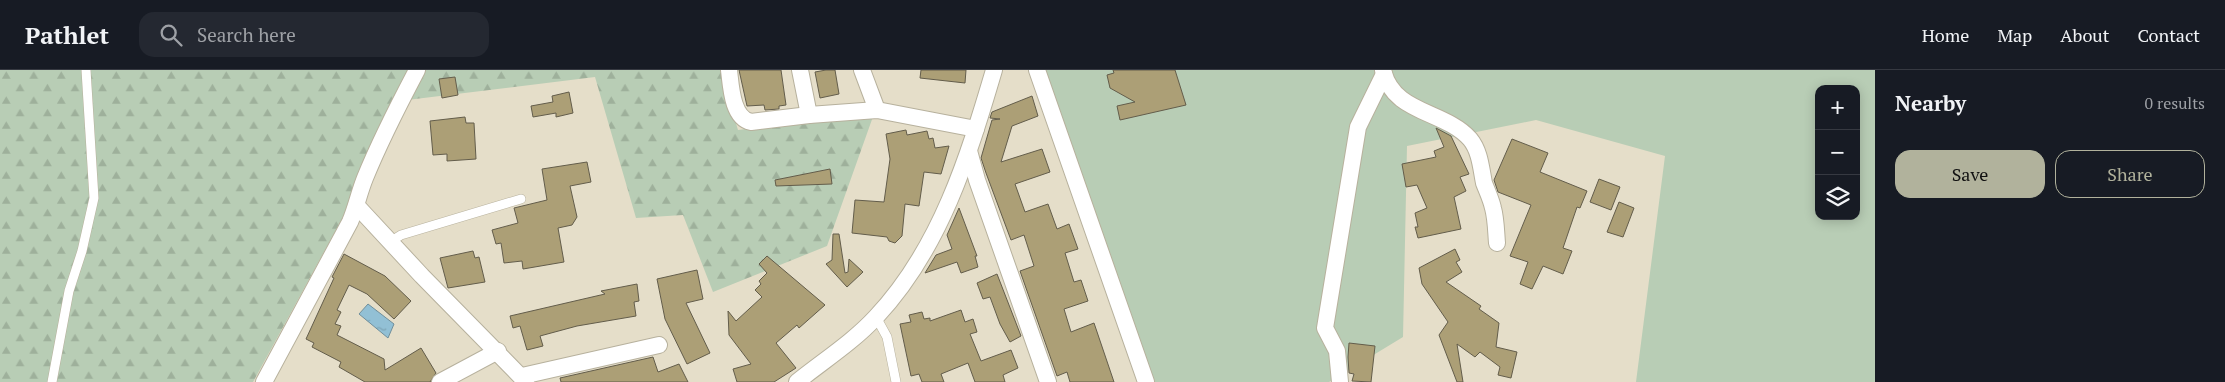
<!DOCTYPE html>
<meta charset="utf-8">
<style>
body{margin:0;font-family:"PT Serif",serif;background:#242831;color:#f1f3f6}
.controls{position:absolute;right:15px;top:15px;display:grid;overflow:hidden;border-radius:10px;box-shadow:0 2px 12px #0003}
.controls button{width:45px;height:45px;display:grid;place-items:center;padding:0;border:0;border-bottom:1px solid #363941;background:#171b24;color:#f1f3f6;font:25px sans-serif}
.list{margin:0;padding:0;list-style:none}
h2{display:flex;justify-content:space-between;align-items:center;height:65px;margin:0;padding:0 20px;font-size:21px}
h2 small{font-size:16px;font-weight:400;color:#9ea1a6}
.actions{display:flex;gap:10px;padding:15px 20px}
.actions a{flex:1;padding:11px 0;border:1px solid #b1b29c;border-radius:15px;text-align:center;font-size:18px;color:#b1b29c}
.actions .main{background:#b1b29c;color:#111}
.icon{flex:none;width:28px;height:28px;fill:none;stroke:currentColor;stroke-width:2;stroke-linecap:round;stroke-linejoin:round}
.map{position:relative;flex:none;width:1875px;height:312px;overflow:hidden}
header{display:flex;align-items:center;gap:30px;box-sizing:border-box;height:70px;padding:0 25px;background:#171b24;border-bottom:1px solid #363941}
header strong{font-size:24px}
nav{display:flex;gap:28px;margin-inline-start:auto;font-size:18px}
.search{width:350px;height:45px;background:#242831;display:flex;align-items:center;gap:12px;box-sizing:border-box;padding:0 18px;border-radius:15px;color:#9ea1a6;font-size:19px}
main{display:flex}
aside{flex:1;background:#171b24}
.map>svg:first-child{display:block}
.grass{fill:#b8cdb5;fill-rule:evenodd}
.forest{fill:url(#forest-firs)}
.water{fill:url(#water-ripples);stroke:#708f9b}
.building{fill:#ac9f76;stroke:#635d4b}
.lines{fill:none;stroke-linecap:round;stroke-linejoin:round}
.service-casing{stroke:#b7b19d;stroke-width:10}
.minor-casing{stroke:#b7b19d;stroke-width:18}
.service{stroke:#fff;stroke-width:9}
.minor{stroke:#fff;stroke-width:16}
</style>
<header>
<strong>Pathlet</strong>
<div class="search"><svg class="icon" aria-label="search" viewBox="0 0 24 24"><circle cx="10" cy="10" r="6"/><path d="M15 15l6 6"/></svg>Search here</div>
<nav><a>Home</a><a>Map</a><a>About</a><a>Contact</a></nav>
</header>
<main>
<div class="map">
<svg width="1875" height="312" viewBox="0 0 1875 312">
<defs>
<pattern id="forest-firs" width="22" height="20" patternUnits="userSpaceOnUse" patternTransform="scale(1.25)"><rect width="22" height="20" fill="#b8cdb5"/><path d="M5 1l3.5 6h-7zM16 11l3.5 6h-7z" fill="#9eb09b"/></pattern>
<pattern id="water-ripples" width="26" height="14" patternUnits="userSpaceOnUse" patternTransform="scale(1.25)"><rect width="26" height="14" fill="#92c0d5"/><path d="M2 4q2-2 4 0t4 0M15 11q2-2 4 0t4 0" fill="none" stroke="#7da5b6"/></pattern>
</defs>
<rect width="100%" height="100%" fill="#e5dec9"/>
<path class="grass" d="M1038,0H1875V312H1636L1665,86L1536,50L1407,76L1403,267L1329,312H1149ZM1819,19H1856V146H1819Z"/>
<polygon class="forest" points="0,0 720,0 738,60 875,41 827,176 713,222 683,145 636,148 595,7 407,30 253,312 0,312"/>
<polygon class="water" points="368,234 394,254 388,268 359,244"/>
<g class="building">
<polygon points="739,0 781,0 786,35 779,36 779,39 765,40 764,35 747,36"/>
<polygon points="826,0 835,0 839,24 820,28 815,2"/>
<polygon points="921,0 966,0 965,13 920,8"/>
<polygon points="1113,0 1175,0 1186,35 1120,50 1117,36 1135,32 1110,18 1107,5 1114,3"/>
<polygon points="455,7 458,25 442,28 439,9"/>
<polygon points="569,22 573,43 556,47 556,43 533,47 531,36 553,32 552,26"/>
<polygon points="1032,26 1038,46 1012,56 1001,92 1042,79 1050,102 1015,114 1025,142 1048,134 1057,159 1069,154 1078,179 1065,183 1074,212 1081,210 1088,231 1064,239 1071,262 1094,253 1114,312 1070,312 1067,302 1057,306 1020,201 1034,196 1024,165 1011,170 986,103 981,88 992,50 1000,49 990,48 992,42"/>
<polygon points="465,47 466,53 474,53 476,89 447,91 447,84 433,85 430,51"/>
<polygon points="1436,58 1451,66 1469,104 1460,107 1466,121 1454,127 1461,159 1418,168 1415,157 1418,157 1415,143 1427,138 1417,115 1406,117 1402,94 1436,87 1434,81 1444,77"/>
<polygon points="906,60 907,65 927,61 929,69 933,68 935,78 949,76 941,104 924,102 919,136 905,134 902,166 895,173 889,171 887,167 852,163 855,130 884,132 890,89 886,64"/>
<polygon points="1512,69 1548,83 1540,102 1587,121 1580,138 1577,137 1563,178 1572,181 1563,204 1543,196 1532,219 1520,214 1528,192 1510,186 1531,135 1498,122 1494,110"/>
<polygon points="587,92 591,112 570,116 577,147 572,155 558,158 564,192 523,199 522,191 504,193 501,173 496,174 492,160 518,153 514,138 547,130 542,99"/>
<polygon points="830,99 832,114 776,116 775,110"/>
<polygon points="1599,109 1620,117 1611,140 1590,132"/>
<polygon points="1619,132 1634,138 1623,167 1607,162"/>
<polygon points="959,138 977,186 975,186 978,197 961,203 957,192 925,203 936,185 952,179 947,165"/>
<polygon points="833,164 839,164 845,203 848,202 849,189 863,202 847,217 826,194 832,190"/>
<polygon points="1455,179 1460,190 1456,192 1462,202 1446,212 1481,236 1479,239 1499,253 1496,277 1517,282 1511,308 1498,305 1500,297 1480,282 1475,287 1457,274 1463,312 1457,312 1439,265 1448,252 1422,214 1419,198"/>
<polygon points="473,181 475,188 479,187 485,212 448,218 440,188"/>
<polygon points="344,184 385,206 411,231 394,249 367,224 349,215 337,240 341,242 335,254 341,256 337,265 384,289 385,300 421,278 436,303 430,312 365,312 339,297 341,292 312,277 314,273 306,269 334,208 332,207"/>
<polygon points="767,186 825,235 799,258 797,255 776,273 796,298 774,312 737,312 733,299 751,294 729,265 728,241 736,251 762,227 755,220 761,214 759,211 767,203 759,194"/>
<polygon points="697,200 703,229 686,233 710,283 687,294 665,249 657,209"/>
<polygon points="997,204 1021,266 1010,272 1000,254 990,227 983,229 977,213"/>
<polygon points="637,214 639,231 634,232 636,246 577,256 540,266 543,276 527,280 520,256 513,258 510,246 605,224 601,221"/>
<polygon points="961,240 965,252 973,249 977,262 970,264 981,291 1011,280 1018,298 1003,305 1005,312 975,312 968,293 941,304 944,312 922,312 919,304 911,306 900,254 911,252 909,245 922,242 924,249 930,248 930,251"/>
<polygon points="1349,273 1375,276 1371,312 1352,311 1354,304 1349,303 1348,287"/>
<polygon points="653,287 658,302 679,294 688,312 561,312 560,308"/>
</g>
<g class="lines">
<defs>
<g id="service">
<polyline points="390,172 401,165 521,129"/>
<polyline points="876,247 887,267 896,312"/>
<polyline points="52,312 69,221 82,181 94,128 86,0"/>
</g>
<g id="minor">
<path d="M729,0C731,16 732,48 751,52L809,45L877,40L976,59"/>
<polyline points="800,0 809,45"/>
<polyline points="862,0 877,40"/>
<polyline points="1037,0 1146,312"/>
<path d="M1383,0C1393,44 1444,40 1470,69C1480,81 1481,98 1484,113C1487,121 1491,129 1493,138C1496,149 1496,161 1497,173"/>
<polyline points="969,81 977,110 1048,312"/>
<polyline points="357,136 422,206 526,312"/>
<polyline points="522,306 659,275"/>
<path d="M264,312L350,152C356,138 359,123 365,108C380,71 398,36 417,0"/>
<polyline points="440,312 498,281"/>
<path d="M797,312C823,291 853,272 876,247C940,179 968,88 994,0"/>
<polyline points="1340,312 1337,281 1325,258 1358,57 1384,4"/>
</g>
</defs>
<use href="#service" class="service-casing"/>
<use href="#minor" class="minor-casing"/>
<use href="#service" class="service"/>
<use href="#minor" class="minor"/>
</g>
</svg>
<div class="controls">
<button>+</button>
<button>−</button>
<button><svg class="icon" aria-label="layers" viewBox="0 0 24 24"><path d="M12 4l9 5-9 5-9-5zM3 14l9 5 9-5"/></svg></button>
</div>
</div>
<aside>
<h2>Nearby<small>0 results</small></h2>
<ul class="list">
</ul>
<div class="actions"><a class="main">Save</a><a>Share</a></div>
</aside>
</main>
